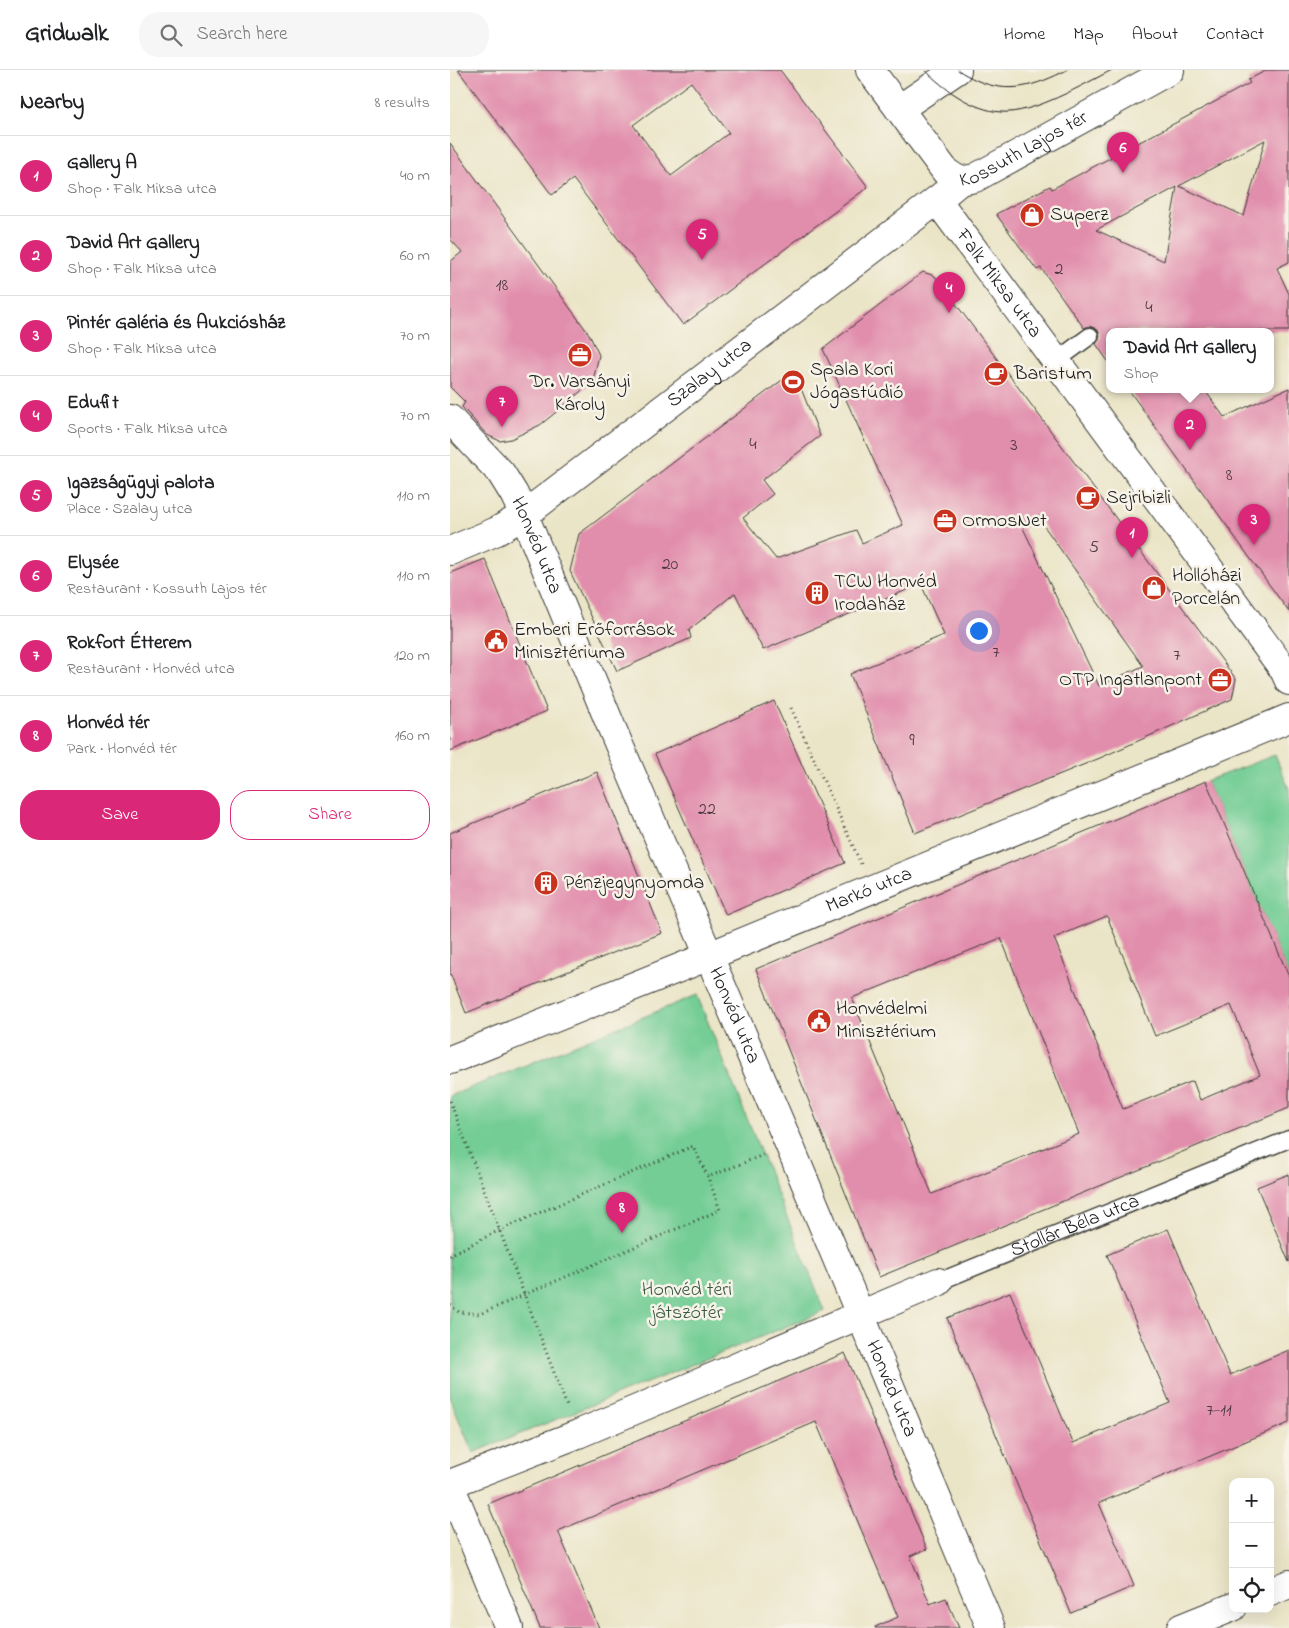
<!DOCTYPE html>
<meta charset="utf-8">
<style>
body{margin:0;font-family:"Indie Flower",sans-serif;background:#f6f6f6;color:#202124}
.controls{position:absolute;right:15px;bottom:15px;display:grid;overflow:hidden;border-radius:10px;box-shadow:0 5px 20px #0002}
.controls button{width:45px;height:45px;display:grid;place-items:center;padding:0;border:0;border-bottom:1px solid #e0e0e0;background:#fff;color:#202124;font:25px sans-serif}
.you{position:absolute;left:528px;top:560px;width:18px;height:18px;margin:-12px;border:4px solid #fff;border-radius:50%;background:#1a73e8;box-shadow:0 0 0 8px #1a73e833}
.badge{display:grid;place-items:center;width:32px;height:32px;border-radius:50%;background:#db2777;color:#fff;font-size:16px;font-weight:700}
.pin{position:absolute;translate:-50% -41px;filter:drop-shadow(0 1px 2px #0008)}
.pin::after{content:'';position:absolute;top:26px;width:18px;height:15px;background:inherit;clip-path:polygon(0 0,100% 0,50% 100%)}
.popup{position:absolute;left:656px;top:258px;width:168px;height:65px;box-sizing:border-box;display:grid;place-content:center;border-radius:10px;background:#fff;filter:drop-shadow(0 1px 4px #0005);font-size:16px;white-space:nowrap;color:#757577}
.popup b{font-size:19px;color:#202124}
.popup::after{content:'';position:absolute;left:50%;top:100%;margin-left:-10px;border:10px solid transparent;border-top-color:#fff}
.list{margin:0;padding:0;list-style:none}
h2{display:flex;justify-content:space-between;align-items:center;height:65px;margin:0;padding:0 20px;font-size:21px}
h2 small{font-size:16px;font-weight:400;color:#757577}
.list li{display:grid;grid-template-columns:32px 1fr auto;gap:15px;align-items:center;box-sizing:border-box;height:80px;padding:0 20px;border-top:1px solid #e0e0e0}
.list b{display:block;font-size:19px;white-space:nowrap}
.list p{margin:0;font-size:16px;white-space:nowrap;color:#757577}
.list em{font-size:16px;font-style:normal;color:#757577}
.actions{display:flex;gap:10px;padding:15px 20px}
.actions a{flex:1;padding:11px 0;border:1px solid #db2777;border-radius:20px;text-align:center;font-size:18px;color:#db2777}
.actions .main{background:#db2777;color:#fff}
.icon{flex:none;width:28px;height:28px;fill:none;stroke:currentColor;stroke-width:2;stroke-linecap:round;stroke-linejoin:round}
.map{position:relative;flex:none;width:839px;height:1558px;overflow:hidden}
header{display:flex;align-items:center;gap:30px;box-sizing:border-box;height:70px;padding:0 25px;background:#fff;border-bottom:1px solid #e0e0e0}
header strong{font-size:24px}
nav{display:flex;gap:28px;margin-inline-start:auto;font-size:18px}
.search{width:350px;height:45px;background:#f6f6f6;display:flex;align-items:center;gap:12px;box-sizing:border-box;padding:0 18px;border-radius:20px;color:#757577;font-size:19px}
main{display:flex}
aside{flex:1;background:#fff}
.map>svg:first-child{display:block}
.green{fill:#73cd94;stroke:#487458}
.building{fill:#e18dac;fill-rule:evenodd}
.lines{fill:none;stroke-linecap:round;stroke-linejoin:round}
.lane-casing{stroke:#3b3a36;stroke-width:19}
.street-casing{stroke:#3b3a36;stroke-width:30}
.path{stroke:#3b3a36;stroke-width:3;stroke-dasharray:1 4;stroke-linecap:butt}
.lane{stroke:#fff;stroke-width:16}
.street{stroke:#fff;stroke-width:28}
.tram{stroke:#1c1c1c;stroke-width:1}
.labels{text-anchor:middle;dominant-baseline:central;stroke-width:5;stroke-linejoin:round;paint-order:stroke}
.number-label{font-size:18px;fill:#4d3840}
.street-label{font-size:20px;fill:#1c1c1c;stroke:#f7f3e8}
.poi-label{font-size:20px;fill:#1c1c1c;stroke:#f7f3e8;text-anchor:start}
.park-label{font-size:20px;fill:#3a5a46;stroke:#f7f3e8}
</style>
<header>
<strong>Gridwalk</strong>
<div class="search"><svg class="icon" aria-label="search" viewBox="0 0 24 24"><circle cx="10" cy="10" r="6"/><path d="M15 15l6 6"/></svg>Search here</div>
<nav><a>Home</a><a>Map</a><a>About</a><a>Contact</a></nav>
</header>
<main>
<aside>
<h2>Nearby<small>8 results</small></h2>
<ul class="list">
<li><span class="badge">1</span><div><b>Gallery A</b><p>Shop · Falk Miksa utca</p></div><em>40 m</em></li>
<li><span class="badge">2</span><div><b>David Art Gallery</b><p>Shop · Falk Miksa utca</p></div><em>60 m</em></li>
<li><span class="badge">3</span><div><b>Pintér Galéria és Aukciósház</b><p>Shop · Falk Miksa utca</p></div><em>70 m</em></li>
<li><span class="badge">4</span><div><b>Edufit</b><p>Sports · Falk Miksa utca</p></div><em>70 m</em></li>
<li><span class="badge">5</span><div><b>Igazságügyi palota</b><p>Place · Szalay utca</p></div><em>110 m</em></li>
<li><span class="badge">6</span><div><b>Elysée</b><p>Restaurant · Kossuth Lajos tér</p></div><em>110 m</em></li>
<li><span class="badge">7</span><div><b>Rokfort Étterem</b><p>Restaurant · Honvéd utca</p></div><em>120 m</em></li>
<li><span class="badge">8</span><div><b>Honvéd tér</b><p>Park · Honvéd tér</p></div><em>160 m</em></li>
</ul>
<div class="actions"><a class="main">Save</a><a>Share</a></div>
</aside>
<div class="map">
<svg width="839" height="1558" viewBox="0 0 839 1558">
<rect width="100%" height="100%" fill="#f7f3e8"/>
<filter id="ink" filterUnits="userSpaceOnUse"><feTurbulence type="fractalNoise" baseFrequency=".02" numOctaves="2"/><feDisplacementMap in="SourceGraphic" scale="10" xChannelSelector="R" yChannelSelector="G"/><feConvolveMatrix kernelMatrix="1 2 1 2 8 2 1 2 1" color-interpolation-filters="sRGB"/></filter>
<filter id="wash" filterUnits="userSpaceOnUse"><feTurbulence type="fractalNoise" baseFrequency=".0096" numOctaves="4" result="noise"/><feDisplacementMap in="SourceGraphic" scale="20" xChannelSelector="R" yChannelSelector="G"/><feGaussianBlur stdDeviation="1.12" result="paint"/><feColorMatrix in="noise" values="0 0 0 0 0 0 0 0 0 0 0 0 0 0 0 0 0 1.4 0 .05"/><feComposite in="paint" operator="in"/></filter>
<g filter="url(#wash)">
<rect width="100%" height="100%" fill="#ebe5c8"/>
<g class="green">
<polygon points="825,685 839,719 839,907 756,711"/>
<polygon points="247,925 375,1241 23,1383 0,1329 0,1026"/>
</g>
<g id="blocks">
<g class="building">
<path d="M8,0H330L418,117L233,255L123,109L102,125ZM241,12L279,63L221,106L183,55Z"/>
<path d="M817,0H839V192L827,198L839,224V261H660V294L646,274L649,270L650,265L648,260L639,256L634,258L591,198L587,200L546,144L600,116L602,119L800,13L798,10ZM815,70L794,146L729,116ZM727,117L714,191L646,160L712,125Z"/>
<polygon points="0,73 139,264 149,285 143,311 110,339 90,355 61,369 50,371 37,365 12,337 15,332 0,317 0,192 12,182 0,169"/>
<path d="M473,202L485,206L786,609L782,629L650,688L465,763L400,604L494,565L471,514L313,580L285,523L239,560L241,568L167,601L120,501L129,464L344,301L370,366L312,410L323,424L293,448L326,489L406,460L412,473L453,455L373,279ZM589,449L693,596L649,616L573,458Z"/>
<polygon points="839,318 839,542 678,319 754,319 774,347"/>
<polygon points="35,489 97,641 0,681 0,503"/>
<polygon points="324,631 395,793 276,845 205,684"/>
<polygon points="147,702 212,863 16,943 0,903 0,763"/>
<path d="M756,711L839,907V1038L429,1207L306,899ZM657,846L705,966L781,935L810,1005L750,1030L743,1011L673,1039L604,868ZM551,868L629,1064L482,1124L402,928Z"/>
<polygon points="839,1104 839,1192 807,1117"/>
<polygon points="718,1159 780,1305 839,1280 839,1353 649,1433 684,1516 621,1543 497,1248 560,1222 623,1373 720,1333 657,1185"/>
<polygon points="395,1283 477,1479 460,1486 480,1534 496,1528 509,1558 425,1558 425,1557 448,1547 366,1352 108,1461 149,1558 90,1558 38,1434"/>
</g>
</g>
</g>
<g filter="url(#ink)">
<use href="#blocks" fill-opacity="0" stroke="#3b3a36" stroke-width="1"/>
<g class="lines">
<defs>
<g id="lane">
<polyline points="606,291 640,266"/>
<path id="s1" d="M488,1212L839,1069"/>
</g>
<g id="street">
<path id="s2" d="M420,0L496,102L510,111L525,108L720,0"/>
<polyline points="449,39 507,0"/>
<path id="s3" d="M487,130L834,600L839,611"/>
<path id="s4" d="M0,349L51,403L64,424L74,445L161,656L339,1074L541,1558"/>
<path id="s5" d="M0,481L47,461L74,445L487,130L510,111"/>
<path id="s6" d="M0,990L259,886L839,648"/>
<polyline points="0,1414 128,1364 488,1212"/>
<polyline points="0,1415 59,1558"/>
<polyline points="820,1522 839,1514"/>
<polyline points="731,1558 783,1537"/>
</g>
</defs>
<use href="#lane" class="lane-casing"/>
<use href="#street" class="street-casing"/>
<g class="path">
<polyline points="341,638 411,794"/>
<polyline points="0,1031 118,1339"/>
<polyline points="0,1186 2,1184 50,1160 243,1076 258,1107 313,1085"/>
<polyline points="0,1235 9,1242 30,1244 270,1140 258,1107"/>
</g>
<use href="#lane" class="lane"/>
<use href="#street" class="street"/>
<g class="tram">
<path d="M475,0C495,20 523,40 551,42C582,45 634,14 662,0"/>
<path d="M508,0C514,4 520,7 526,10C560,25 585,16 617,0"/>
</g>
</g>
</g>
<defs>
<symbol id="shop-disc" viewBox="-11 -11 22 22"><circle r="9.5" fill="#c8321e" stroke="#f7f3e8"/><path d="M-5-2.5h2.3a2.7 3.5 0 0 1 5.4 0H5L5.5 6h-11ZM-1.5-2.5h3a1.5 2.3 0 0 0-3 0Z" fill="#fff"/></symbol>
<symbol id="office-disc" viewBox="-11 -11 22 22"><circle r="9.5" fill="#c8321e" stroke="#f7f3e8"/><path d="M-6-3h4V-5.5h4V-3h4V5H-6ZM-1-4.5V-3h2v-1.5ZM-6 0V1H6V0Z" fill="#fff"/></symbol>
<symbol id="cafe-disc" viewBox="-11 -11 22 22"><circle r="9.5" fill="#c8321e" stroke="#f7f3e8"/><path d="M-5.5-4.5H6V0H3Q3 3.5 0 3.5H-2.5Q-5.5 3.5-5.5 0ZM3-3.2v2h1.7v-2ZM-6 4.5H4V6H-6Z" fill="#fff"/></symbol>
<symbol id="stadium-disc" viewBox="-11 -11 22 22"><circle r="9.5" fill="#c8321e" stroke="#f7f3e8"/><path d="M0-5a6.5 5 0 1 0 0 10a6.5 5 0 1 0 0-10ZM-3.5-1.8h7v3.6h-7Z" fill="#fff"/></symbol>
<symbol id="building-disc" viewBox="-11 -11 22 22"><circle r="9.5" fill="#c8321e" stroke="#f7f3e8"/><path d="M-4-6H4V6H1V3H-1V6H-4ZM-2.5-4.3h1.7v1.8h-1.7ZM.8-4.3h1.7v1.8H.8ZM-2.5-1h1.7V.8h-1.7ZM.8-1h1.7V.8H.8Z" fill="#fff"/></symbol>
<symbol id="civic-disc" viewBox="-11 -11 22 22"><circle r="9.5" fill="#c8321e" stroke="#f7f3e8"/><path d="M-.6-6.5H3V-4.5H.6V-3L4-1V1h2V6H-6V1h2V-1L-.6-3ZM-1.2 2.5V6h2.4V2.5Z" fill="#fff"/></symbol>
</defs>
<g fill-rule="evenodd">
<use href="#shop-disc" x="568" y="131" width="28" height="28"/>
<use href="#office-disc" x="116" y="271" width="28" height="28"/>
<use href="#cafe-disc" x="532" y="290" width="28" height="28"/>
<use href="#stadium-disc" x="329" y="298" width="28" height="28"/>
<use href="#cafe-disc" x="624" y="414" width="28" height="28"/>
<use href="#office-disc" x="481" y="437" width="28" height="28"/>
<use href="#shop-disc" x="690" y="504" width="28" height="28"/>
<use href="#building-disc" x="353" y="509" width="28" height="28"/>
<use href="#civic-disc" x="32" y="557" width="28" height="28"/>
<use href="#office-disc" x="756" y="596" width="28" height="28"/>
<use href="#building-disc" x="82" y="799" width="28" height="28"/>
<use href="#civic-disc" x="355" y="937" width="28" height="28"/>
</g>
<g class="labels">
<g class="number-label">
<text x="609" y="200">2</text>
<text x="52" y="216">18</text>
<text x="699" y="238">4</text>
<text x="303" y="375">4</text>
<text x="564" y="376">3</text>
<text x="779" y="406">8</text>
<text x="644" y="478">5</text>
<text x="220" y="495">20</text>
<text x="546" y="583">7</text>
<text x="727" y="586">7</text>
<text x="462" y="671">9</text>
<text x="257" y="740">22</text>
<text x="769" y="1341">7-11</text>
</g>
<g class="street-label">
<text stroke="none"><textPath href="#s2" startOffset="215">Kossuth Lajos tér</textPath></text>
<text stroke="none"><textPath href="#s3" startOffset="104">Falk Miksa utca</textPath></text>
<text stroke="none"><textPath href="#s5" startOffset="316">Szalay utca</textPath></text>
<text stroke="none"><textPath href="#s4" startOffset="155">Honvéd utca</textPath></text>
<text stroke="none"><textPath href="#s6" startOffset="452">Markó utca</textPath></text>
<text stroke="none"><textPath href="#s4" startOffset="665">Honvéd utca</textPath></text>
<text stroke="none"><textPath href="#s1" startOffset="148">Stollár Béla utca</textPath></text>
<text stroke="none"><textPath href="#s4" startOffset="1070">Honvéd utca</textPath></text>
</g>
<g class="poi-label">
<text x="600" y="145">Superz</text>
<text x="360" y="300">Spala Kori<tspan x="360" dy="23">Jógastúdió</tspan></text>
<text x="564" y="304">Baristum</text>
<text x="130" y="312" text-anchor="middle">Dr. Varsányi<tspan x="130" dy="23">Károly</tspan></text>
<text x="656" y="428">Sejribizli</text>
<text x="512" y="451">OrmosNet</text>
<text x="722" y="506">Hollóházi<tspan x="722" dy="23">Porcelán</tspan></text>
<text x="384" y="512">TCW Honvéd<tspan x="384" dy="23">Irodaház</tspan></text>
<text x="64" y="560">Emberi Erőforrások<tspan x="64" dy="23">Minisztériuma</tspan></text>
<text x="752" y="610" text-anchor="end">OTP Ingatlanpont</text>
<text x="114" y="813">Pénzjegynyomda</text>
<text x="386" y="939">Honvédelmi<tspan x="386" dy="23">Minisztérium</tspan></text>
</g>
<g class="park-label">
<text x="237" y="1220">Honvéd téri<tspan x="237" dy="23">játszótér</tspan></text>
</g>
</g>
</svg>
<div class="controls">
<button>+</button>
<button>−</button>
<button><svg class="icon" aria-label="locate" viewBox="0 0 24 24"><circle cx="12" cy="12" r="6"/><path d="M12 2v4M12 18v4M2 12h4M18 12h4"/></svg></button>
</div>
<div class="you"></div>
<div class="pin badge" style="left:682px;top:488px">1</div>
<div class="pin badge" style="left:740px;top:380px">2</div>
<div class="popup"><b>David Art Gallery</b>Shop</div>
<div class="pin badge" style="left:804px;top:475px">3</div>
<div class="pin badge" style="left:499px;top:243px">4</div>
<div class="pin badge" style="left:252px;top:190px">5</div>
<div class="pin badge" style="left:673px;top:103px">6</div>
<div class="pin badge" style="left:52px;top:357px">7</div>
<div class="pin badge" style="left:172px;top:1163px">8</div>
</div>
</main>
